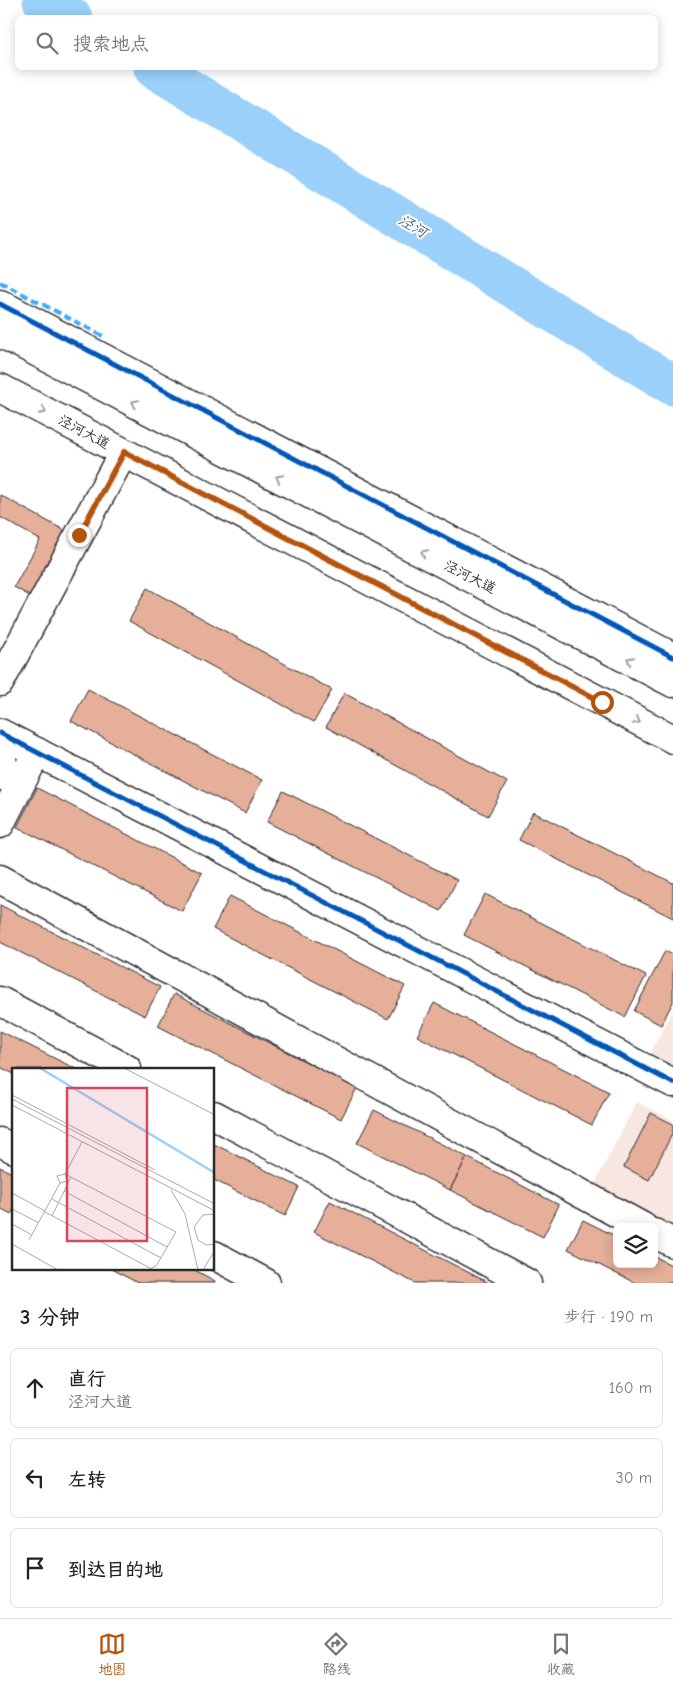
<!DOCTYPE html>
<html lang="zh">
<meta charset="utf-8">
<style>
body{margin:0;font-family:"Comic Neue","LXGW WenKai TC",sans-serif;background:#f2f2f2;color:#222}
.controls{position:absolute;right:15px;bottom:15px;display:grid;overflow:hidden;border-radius:8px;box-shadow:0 2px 12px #0003}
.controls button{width:45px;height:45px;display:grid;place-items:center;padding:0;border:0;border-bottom:1px solid #e0e0e0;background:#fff;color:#222;font:25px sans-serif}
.stop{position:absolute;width:15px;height:15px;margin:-11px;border:4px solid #b45309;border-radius:50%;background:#fff}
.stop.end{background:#b45309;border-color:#fff;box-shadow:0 1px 5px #0008}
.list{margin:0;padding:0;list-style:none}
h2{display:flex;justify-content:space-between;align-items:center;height:65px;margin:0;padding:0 20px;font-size:21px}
h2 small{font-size:16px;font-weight:400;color:#767676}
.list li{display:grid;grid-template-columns:32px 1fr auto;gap:15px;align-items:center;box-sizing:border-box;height:80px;margin:0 10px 10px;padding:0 10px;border:1px solid #e0e0e0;border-radius:8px}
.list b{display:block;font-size:19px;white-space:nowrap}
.list p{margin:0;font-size:16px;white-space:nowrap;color:#767676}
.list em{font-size:16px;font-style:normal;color:#767676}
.icon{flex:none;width:28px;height:28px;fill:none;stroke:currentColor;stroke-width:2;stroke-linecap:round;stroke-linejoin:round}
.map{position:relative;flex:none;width:673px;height:1283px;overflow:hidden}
.search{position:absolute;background:#fff;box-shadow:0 2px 12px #0003;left:15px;right:15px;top:15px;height:55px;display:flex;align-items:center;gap:12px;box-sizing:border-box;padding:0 18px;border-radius:8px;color:#767676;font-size:19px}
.sheet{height:335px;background:#fff}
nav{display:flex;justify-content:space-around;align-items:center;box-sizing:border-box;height:70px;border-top:1px solid #e0e0e0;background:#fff;font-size:14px;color:#767676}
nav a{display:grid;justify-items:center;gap:2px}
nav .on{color:#b45309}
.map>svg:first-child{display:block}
.built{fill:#f7e7e0}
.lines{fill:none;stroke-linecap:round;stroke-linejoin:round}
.river{stroke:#9ad0f9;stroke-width:41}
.building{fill:#e5af99;stroke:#2b2b2b}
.minor-casing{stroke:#2b2b2b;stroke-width:31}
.major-casing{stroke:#2b2b2b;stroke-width:31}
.minor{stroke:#fff;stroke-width:28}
.major{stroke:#fff;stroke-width:28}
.quiet{stroke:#3fa9f5;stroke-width:4;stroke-dasharray:8 4;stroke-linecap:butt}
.cycleway-casing{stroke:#fff;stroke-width:8}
.cycleway{stroke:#0057b8;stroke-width:5}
.oneway{stroke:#a0a0a0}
.route{stroke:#b45309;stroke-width:6}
.labels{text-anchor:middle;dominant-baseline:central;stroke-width:4;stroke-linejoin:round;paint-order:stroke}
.street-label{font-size:14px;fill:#2b2b2b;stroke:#fff}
.water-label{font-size:15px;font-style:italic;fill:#4c5d69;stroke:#fff}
.inset-river{fill:none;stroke:#9ad0f9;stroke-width:2.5}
.inset-road{fill:none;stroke:#aaa;stroke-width:1}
.view{fill:#d1495b;fill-opacity:0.15;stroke:#d1495b;stroke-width:2.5}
.inset-edge{fill:none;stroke:#2b2b2b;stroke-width:2.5}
</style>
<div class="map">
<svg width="673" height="1283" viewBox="0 0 673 1283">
<rect width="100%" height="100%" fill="#fff"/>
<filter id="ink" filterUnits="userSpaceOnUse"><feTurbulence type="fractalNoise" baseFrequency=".02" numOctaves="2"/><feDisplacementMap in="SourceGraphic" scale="10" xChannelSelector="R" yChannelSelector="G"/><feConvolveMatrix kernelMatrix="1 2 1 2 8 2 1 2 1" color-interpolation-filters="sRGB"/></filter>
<g filter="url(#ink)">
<g class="built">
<polygon points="673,1010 673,1085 642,1069"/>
<polygon points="637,1102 673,1120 673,1228 593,1187"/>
</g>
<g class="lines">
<g class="river">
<polyline points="43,0 72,18"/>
<polyline points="154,68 673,385"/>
</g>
</g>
<g class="building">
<polygon points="0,495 71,534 35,599 14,587 40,540 0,517"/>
<polygon points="147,588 332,690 314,722 129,621"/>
<polygon points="88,689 262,780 245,813 71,721"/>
<polygon points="344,693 507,782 488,816 326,727"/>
<polygon points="37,788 202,873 182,911 17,827"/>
<polygon points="283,791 457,880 441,911 267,822"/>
<polygon points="533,812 673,883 673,918 519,840"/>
<polygon points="485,894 646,976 625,1017 464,935"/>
<polygon points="230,896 405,986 388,1019 213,929"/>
<polygon points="0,905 160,987 145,1016 0,942"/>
<polygon points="665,951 673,955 673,1002 661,1025 634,1011"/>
<polygon points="174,994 357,1088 341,1119 158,1026"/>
<polygon points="434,1003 609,1092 592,1125 417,1036"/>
<polygon points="0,1031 76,1069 14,1069 14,1074 0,1067"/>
<polygon points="374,1110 467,1157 450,1190 357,1143"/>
<polygon points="651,1113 673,1124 673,1132 649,1180 624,1167"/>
<polygon points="214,1144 299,1187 285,1216 214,1180"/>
<polygon points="467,1157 559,1205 543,1237 450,1190"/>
<polygon points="0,1167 14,1174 14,1209 11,1214 0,1208"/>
<polygon points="330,1201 489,1283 415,1283 314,1232"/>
<polygon points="583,1220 617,1237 617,1264 654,1264 654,1256 673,1266 673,1280 671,1283 635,1283 568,1249"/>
<polygon points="111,1269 193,1269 215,1281 214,1283 138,1283"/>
</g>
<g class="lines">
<defs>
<g id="minor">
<polyline points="0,304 673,657"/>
<polyline points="0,682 123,453"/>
<polyline points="0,733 673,1083"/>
<polyline points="0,746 3,765 0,776"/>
<polyline points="0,824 37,752"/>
<polyline points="0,879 643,1227"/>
<polyline points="0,1001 127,1069"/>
<polyline points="214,1115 527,1283"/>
<polyline points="0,1142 14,1149"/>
<polyline points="654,1233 673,1243"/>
<polyline points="214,1255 266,1283"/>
</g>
<g id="major">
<polyline points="0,333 673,683"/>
<polyline points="0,388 673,739"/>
</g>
</defs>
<use href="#minor" class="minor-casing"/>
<use href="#major" class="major-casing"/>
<use href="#minor" class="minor"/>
<use href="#major" class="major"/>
<polyline class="quiet" points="0,282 103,336"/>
<defs>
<g id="cycleway">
<polyline points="0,304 673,657"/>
<polyline points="0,733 673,1083"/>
</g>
</defs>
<use href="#cycleway" class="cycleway-casing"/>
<use href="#cycleway" class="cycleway"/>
</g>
<defs><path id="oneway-chevron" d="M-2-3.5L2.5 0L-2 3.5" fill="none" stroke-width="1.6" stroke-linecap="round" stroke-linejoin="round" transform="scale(1.25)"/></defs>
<g class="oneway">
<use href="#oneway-chevron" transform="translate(135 403) rotate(-153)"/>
<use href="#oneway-chevron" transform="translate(43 411) rotate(28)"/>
<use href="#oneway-chevron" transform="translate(279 478) rotate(-153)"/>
<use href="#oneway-chevron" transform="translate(424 553) rotate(-153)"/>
<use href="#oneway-chevron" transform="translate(630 660) rotate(-153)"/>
<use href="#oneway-chevron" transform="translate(637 721) rotate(28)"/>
</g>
</g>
<g class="lines" filter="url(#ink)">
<polyline class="route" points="79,535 124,452 602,702"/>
</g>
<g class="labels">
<g class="street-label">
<text transform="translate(84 432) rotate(28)">泾河大道</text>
<text transform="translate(470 577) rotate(27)">泾河大道</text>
</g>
<g class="water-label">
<text transform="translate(413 226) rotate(31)">泾河</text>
</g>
</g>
<g transform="translate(12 1068)">
<rect width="202" height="202" fill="#fff"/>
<path class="inset-river" d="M28,0L203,105"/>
<path class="inset-road" d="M112,0L203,47M0,27L143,102M0,31L203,136M0,37L203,143M70,74L53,106L164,164L144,198L135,202M159,122L173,146L186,202M52,123L155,179M0,125L33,143M40,131L149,190M0,141L27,155M33,144L138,200M203,146L191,147L182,159L186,172L194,177L203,176M40,148L59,109M0,156L20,167M17,172L48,115L55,113L53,106L45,108L48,115M0,176L46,202M191,202L203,182"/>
<path class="view" d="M55,20H135V173H55Z"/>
<rect width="202" height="202" class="inset-edge"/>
</g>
</svg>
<div class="controls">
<button><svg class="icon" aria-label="layers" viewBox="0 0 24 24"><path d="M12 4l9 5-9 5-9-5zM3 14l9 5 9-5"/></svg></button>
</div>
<div class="stop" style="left:602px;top:702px"></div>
<div class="stop end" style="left:79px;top:535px"></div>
<div class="search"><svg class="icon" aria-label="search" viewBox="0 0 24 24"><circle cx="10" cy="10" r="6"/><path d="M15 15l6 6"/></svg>搜索地点</div>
</div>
<section class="sheet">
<h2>3 分钟<small>步行 · 190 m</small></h2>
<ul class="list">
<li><svg class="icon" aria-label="ahead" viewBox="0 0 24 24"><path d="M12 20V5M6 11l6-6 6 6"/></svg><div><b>直行</b><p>泾河大道</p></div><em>160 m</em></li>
<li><svg class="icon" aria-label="left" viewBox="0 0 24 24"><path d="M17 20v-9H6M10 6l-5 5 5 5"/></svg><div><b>左转</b></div><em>30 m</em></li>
<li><svg class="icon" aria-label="arrive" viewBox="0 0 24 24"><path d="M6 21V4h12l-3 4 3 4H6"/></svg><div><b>到达目的地</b></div></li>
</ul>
</section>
<nav>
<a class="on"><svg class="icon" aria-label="map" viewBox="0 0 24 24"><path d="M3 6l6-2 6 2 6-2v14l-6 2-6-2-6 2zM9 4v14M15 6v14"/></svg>地图</a>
<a><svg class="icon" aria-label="directions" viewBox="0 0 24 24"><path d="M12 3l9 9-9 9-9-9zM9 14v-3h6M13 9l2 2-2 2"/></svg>路线</a>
<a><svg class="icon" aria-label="saved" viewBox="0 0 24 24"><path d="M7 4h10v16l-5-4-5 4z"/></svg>收藏</a>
</nav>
